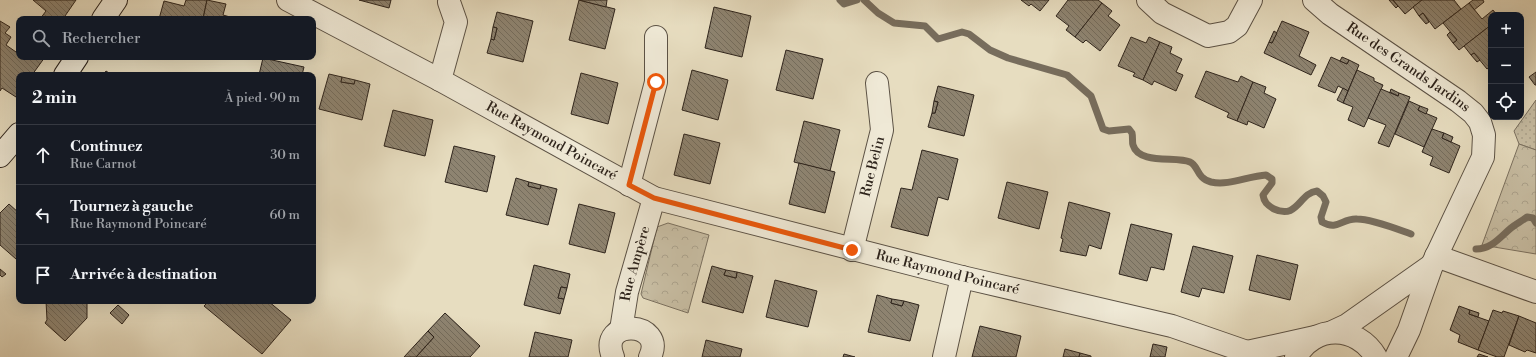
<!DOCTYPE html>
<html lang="fr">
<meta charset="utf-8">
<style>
body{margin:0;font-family:"Libre Bodoni",serif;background:#20242c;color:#f1f3f6}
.controls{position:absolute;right:12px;top:12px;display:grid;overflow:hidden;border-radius:8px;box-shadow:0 4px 16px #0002}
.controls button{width:36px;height:36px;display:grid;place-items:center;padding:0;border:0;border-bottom:1px solid #363941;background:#171b24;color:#f1f3f6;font:20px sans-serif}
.stop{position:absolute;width:12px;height:12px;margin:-9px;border:3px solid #ea580c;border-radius:50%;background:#fff}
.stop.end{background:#ea580c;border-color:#fff;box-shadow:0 1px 4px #0008}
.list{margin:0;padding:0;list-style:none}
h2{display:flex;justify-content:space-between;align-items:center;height:52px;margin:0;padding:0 16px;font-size:17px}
h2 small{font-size:13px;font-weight:400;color:#9ea1a6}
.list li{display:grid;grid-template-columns:26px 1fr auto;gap:12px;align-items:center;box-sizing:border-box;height:60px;padding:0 16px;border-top:1px solid #363941}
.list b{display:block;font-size:15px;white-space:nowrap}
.list p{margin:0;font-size:13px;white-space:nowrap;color:#9ea1a6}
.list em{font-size:13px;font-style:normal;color:#9ea1a6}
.icon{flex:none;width:22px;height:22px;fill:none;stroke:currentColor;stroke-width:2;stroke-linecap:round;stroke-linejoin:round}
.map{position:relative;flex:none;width:1536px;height:357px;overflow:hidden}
.search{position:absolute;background:#171b24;box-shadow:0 4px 16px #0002;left:16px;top:16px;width:300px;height:44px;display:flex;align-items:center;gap:10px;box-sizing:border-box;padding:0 14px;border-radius:8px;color:#9ea1a6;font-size:15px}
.panel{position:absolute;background:#171b24;box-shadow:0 4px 16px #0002;left:16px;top:72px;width:300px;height:232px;border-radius:8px}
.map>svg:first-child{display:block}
.grass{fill:url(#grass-dots);stroke:#7b7160}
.forest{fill:url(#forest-crowns);stroke:#7b7160}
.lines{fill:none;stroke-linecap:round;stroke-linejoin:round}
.stream{stroke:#776d5d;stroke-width:7}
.building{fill:url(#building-back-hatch);stroke:#2e241c}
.street-casing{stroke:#5c5245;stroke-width:24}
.secondary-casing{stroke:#2e241c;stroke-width:24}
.street{stroke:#efe9d6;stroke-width:22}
.secondary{stroke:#efe9d6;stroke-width:22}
.route{stroke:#ea580c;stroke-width:5}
.labels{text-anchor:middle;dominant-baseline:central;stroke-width:3;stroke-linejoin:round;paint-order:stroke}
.street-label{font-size:14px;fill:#2e241c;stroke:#efe9d6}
</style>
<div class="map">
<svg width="1536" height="357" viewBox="0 0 1536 357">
<defs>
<pattern id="grass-dots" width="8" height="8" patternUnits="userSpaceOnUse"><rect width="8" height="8" fill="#c8bea4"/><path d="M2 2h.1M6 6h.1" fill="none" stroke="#aca38d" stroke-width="1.8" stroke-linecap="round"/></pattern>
<pattern id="forest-crowns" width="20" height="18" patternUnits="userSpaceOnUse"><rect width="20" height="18" fill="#c8bea4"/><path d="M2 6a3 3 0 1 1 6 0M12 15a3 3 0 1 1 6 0" fill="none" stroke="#aca38d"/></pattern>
<pattern id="building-back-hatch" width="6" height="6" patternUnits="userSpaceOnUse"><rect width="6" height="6" fill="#8e8471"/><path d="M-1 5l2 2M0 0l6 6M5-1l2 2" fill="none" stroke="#746c5c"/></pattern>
</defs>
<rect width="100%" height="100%" fill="#e7ddc0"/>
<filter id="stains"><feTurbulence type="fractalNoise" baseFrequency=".005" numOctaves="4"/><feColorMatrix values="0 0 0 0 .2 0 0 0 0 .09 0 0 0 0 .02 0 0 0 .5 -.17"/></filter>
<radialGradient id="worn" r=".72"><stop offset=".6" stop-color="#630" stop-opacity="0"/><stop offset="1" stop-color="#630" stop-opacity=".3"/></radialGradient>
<polygon class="grass" points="1536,100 1536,150 1519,144 1514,131"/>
<g class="forest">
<polygon points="1519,144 1536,150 1536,254 1482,245"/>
<polygon points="668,223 709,235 688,313 643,298 641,294 657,227"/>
</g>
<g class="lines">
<g class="stream">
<polyline points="840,0 844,4 857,0"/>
<path d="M864,0L878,13L894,23L925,26L938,39L962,32L969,34L990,50L1008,58L1067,75L1091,96L1103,129L1109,131L1129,129L1132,133C1133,137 1132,142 1133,145C1139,165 1176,156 1190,162C1199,166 1196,178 1211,182C1229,186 1248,176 1266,175L1272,179V183L1263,195C1264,202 1267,205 1274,209C1298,220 1299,193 1317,191L1323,196L1326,202L1321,217L1322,222C1338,231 1342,218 1357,219C1372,219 1397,229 1411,234"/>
<path d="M1476,249C1492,249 1500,237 1511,228C1516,224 1522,221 1527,217L1533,218L1536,223"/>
</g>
</g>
<g class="building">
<polygon points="33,0 76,0 65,16 68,19 40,19 46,11"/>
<polygon points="186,0 207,0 203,19 159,19 164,1 184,6"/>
<polygon points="207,0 226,4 223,15 237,19 203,19"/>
<polygon points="359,0 391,0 389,8"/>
<polygon points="579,0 615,9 605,49 569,40"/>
<polygon points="579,0 607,0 606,7"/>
<polygon points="1021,0 1049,0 1040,11 1031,4 1029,6"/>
<polygon points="1068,0 1098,0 1102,3 1075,37 1066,30 1069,26 1056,16"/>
<polygon points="1389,0 1393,0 1398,6 1396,8"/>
<polygon points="1393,0 1422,0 1405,14"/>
<polygon points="1422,0 1454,0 1461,9 1435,29 1423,13 1419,16 1413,7"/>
<polygon points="1473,0 1483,0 1484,2 1474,10 1469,3"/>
<polygon points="1102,3 1112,11 1108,16 1120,25 1100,51 1086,40 1083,43 1075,37"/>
<polygon points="1469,3 1482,19 1493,10 1497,15 1491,15 1491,25 1459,50 1453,43 1457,40 1443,23"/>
<polygon points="714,7 751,16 742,57 705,48"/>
<polygon points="497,12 533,21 523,62 487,53 491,39 494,40 497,28 493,27"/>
<polygon points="1423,13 1429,22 1426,24 1419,16"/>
<polygon points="0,21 10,27 5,33 11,37 6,45 16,52 19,48 19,57 45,57 32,75 19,75 19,93 16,97 2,88 0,91"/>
<polygon points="1282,21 1309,32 1299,56 1316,65 1311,75 1264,53 1269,42 1272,43"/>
<polygon points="1491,25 1491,66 1487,69 1474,53 1471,55 1464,46"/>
<polygon points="493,27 497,28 494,40 491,39"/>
<polygon points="1274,31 1277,33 1272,43 1269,42"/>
<polygon points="1450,32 1457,40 1453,43 1447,35"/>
<polygon points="1131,37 1146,43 1149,37 1160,42 1143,80 1133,76 1135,73 1118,66"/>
<polygon points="1160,42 1172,47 1170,53 1182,59 1176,72 1183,75 1176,91 1154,81 1152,85 1143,80"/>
<polygon points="786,50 823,59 813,99 776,90"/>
<polygon points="1474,53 1480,60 1477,62 1471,55"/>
<polygon points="1331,57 1347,64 1349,60 1359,65 1348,91 1338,86 1335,93 1318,86"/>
<polygon points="1342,57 1349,60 1347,64 1340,61"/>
<polygon points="263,58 304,67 302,75 259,75"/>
<polygon points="692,70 728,80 718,120 682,110"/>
<polygon points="1357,70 1374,78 1374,81 1383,85 1364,127 1348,120 1353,107 1343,103"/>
<polygon points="106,71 112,75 103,75"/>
<polygon points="1206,71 1238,82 1241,76 1253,82 1237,121 1227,117 1229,113 1195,97"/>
<polygon points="1536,72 1536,85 1535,85 1529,77"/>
<polygon points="581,73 618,83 608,124 571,114"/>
<polygon points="329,74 342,77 341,82 354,84 355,80 370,84 362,120 319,109"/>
<polygon points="342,77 355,80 354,84 341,82"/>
<polygon points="1253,82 1266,87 1264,93 1276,99 1264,128 1248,121 1247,125 1237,121"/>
<polygon points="938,86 974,95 964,136 928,127 932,113 935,113 938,102 934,101"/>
<polygon points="1343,88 1348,91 1343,103 1337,100"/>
<polygon points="1381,89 1398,96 1399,93 1410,97 1389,147 1378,143 1386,125 1368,118"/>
<polygon points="1391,89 1399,93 1398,96 1390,92"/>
<polygon points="934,101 938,102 935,113 932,113"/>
<polygon points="1409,101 1420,106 1418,110 1437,118 1424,147 1395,134"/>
<polygon points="1420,106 1428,109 1426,114 1418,110"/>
<polygon points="393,110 433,120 425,156 384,146"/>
<polygon points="804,121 840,130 830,171 794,162"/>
<polygon points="1432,129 1444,133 1442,138 1460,146 1449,173 1430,165 1433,157 1422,152"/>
<polygon points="1444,133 1453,137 1451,142 1442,138"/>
<polygon points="684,134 720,143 710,184 674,175"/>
<polygon points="454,146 495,156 487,192 445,182"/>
<polygon points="922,150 958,159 948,200 938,197 928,236 891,227 901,188 912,190"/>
<polygon points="799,163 835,172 825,213 789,204"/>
<polygon points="516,178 529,182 528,186 540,189 541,185 557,189 548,225 506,215"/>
<polygon points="529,182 541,185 540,189 528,186"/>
<polygon points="1007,182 1048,192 1039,229 998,218"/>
<polygon points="1069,202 1110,213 1101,249 1089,245 1086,256 1060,251 1063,239 1061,238"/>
<polygon points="9,204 19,213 19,241 16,244 19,247 19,256 16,259 0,245 0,213"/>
<polygon points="579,204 615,213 605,253 569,244"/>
<polygon points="1131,224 1172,234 1164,270 1151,267 1147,281 1119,274"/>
<polygon points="1193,246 1233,256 1224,293 1202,288 1199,297 1181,292"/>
<polygon points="1257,255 1298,265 1290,300 1249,290"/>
<polygon points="534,265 570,274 567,288 561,287 558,298 564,299 560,314 524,305"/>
<polygon points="712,266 726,270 724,275 736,278 737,272 753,276 743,313 702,302"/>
<polygon points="0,269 6,274 2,277 0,275"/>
<polygon points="726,270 737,272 736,278 724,275"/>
<polygon points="775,280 817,291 808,327 766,317"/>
<polygon points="561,287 567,288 564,299 558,298"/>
<polygon points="877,295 892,299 891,303 902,306 904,301 919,305 910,341 868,332"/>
<polygon points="892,299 904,301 902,306 891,303"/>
<polygon points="46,301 89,301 87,304 87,318 65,341 45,323 47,320"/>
<polygon points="209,301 268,301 291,320 262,354 204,306"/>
<polygon points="118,305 129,315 122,324 110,313"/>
<polygon points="1459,306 1470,310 1469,314 1489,321 1478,350 1458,342 1460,335 1450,330"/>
<polygon points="1470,310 1479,313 1478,317 1469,314"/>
<polygon points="1493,310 1502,313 1503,311 1519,316 1504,357 1497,357 1478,350"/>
<polygon points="445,313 480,346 470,357 416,357 434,337 428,331"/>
<polygon points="1519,316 1536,323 1536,353 1527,350 1525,352 1509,345"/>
<polygon points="980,326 1021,336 1016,357 972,357"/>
<polygon points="428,331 434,337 416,357 404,357"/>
<polygon points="535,332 572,340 568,357 529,357"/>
<polygon points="706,340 742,349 740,357 702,357"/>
<polygon points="1153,344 1167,347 1165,357 1150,357"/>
<polygon points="1065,349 1080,353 1079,357 1063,357"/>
<polygon points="1080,353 1091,356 1091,357 1079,357"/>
<polygon points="844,354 855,357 843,357"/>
<polygon points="1479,354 1488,357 1477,357"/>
</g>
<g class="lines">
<defs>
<g id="street">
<path id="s1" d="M288,0L440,80L654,198L962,277L1172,326L1247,352L1252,357"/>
<polyline points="1148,0 1162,13 1208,36 1229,32 1237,26 1251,0"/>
<path id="s2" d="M1314,0L1330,14L1458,101L1473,113L1480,122L1484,135L1483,157L1432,265L1409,330L1396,357"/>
<polyline points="440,80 456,22 449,2"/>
<polyline points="629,185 656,82 656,37"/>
<path id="s3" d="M852,250L882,130L877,83"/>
<polyline points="1436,256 1536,292"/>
<path id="s4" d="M621,330L627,292L654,198"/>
<polyline points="1332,332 1347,325 1432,265"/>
<polyline points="1247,352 1315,337"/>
<path d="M613,357C597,317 667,321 650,357"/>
<polyline points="944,357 962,277"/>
<path d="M1296,357C1314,324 1357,325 1376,357"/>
</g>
<g id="secondary">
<polyline points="103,19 116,0"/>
<polyline points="65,75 77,57"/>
<polyline points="0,156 19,134"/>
</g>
</defs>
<use href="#street" class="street-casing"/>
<use href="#secondary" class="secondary-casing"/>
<use href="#street" class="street"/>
<use href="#secondary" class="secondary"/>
</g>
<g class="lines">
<polyline class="route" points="656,82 629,185 654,198 852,250"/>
</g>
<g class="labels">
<g class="street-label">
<text stroke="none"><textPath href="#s2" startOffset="116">Rue des Grands Jardins</textPath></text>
<text stroke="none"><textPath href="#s1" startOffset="299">Rue Raymond Poincaré</textPath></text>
<text stroke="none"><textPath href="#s3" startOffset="86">Rue Belin</textPath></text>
<text stroke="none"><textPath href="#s4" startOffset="68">Rue Ampère</textPath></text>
<text stroke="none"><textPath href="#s1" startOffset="719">Rue Raymond Poincaré</textPath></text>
</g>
</g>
<rect width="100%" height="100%" filter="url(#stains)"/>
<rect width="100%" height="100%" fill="url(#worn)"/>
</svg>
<div class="controls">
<button>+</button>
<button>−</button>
<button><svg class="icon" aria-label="locate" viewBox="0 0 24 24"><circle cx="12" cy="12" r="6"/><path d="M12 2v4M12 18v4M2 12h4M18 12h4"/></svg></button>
</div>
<div class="stop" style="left:656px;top:82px"></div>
<div class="stop end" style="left:852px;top:250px"></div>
<div class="search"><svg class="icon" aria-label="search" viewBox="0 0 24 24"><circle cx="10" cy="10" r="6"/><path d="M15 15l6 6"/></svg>Rechercher</div>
<section class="panel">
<h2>2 min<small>À pied · 90 m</small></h2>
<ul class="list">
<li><svg class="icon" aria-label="ahead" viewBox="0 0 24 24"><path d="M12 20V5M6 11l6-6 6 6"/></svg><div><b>Continuez</b><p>Rue Carnot</p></div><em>30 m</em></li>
<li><svg class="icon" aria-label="left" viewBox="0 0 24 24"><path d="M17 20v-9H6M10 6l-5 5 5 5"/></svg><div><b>Tournez à gauche</b><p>Rue Raymond Poincaré</p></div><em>60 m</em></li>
<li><svg class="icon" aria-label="arrive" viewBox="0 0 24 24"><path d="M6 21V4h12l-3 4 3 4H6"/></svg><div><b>Arrivée à destination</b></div></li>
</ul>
</section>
</div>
